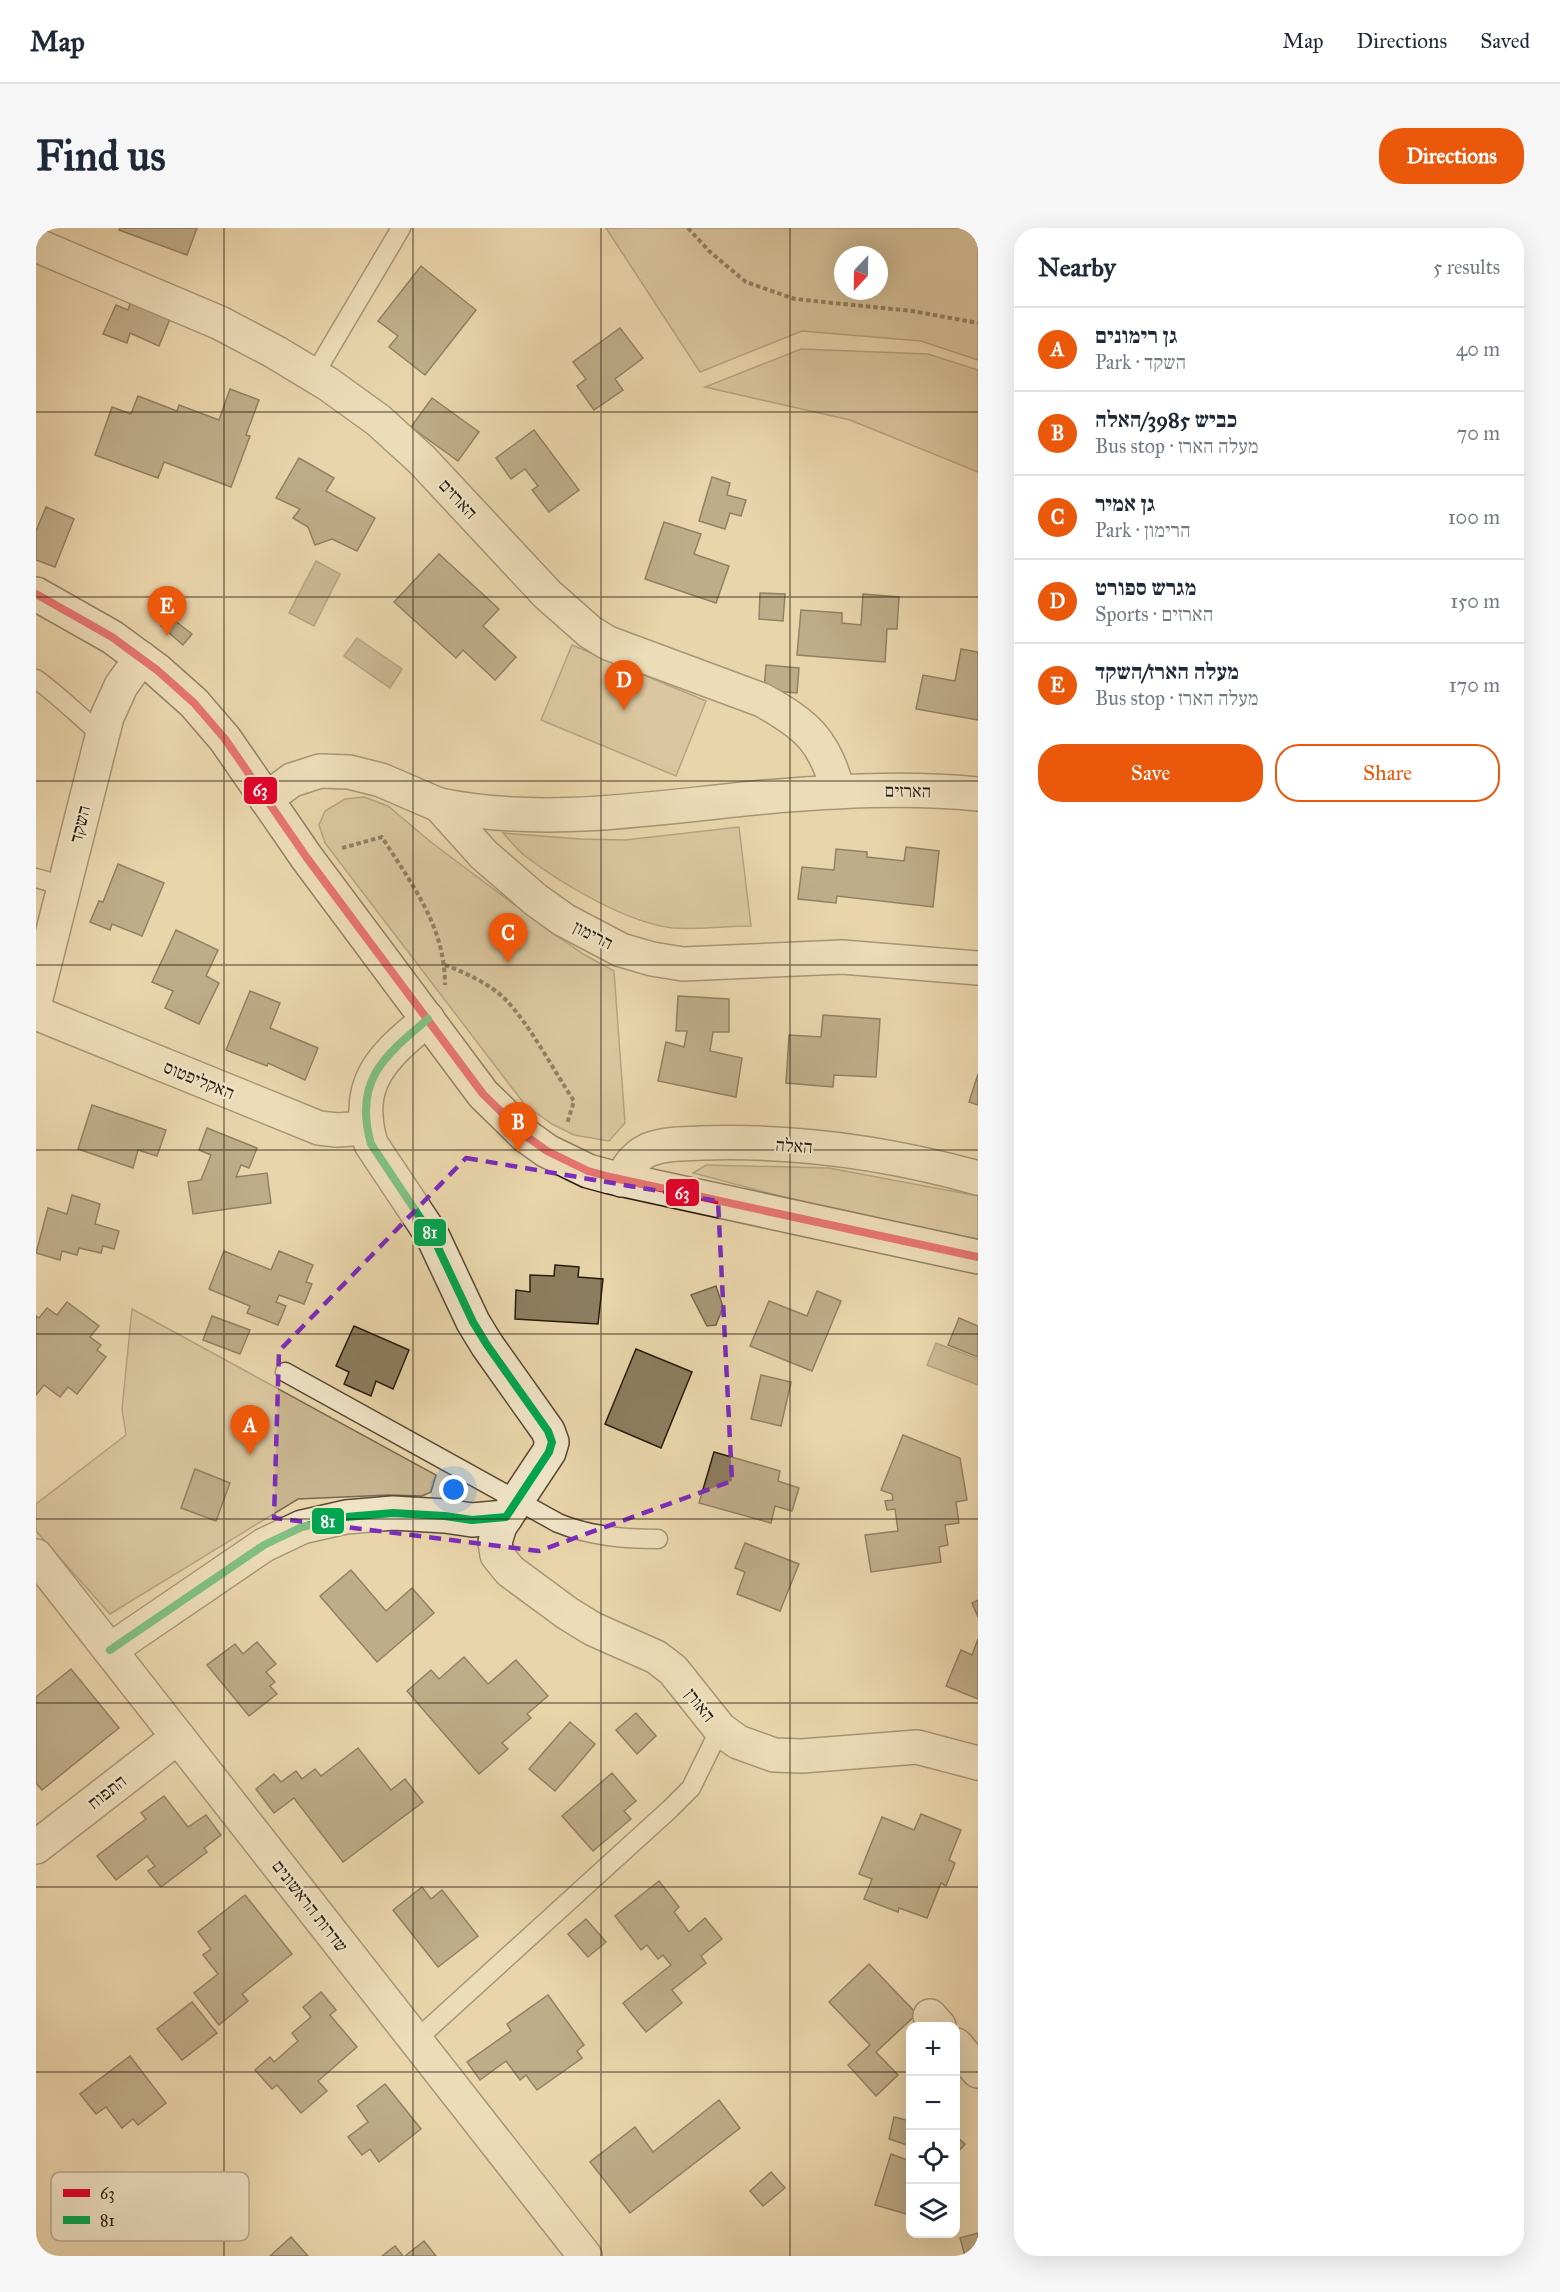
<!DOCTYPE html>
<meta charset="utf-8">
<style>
body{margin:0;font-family:"IM FELL Great Primer","Frank Ruhl Libre",serif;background:#f6f6f7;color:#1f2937}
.controls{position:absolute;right:18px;bottom:18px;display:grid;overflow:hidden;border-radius:12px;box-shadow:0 6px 24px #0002}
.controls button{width:54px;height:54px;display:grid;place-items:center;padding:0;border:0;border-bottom:2px solid #e0e1e3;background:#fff;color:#1f2937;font:30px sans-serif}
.compass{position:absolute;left:798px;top:18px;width:54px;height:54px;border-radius:50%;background:#fff;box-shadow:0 6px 24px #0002;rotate:202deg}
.you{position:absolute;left:418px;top:1262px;width:21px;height:21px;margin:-15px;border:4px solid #fff;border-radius:50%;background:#1a73e8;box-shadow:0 0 0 9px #1a73e833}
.badge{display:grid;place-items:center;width:39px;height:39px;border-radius:50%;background:#ea580c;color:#fff;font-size:20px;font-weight:700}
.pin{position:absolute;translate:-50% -50px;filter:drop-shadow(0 2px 3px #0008)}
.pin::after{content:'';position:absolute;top:32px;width:21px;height:18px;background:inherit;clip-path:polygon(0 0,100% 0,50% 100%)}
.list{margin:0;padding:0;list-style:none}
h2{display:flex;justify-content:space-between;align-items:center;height:78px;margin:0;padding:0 24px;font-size:26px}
h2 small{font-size:20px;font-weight:400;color:#747a83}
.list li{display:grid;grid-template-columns:39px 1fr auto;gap:18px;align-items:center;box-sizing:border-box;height:84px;padding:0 24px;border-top:2px solid #e0e1e3}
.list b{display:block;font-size:22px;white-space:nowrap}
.list p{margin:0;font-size:20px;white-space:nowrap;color:#747a83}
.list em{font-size:20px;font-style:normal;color:#747a83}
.actions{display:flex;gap:12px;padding:18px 24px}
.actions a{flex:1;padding:14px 0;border:2px solid #ea580c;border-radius:24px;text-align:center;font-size:21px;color:#ea580c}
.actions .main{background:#ea580c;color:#fff}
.icon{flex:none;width:33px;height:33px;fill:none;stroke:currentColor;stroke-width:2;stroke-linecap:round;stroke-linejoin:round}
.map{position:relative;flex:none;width:942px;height:2028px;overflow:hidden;border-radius:24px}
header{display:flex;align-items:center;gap:36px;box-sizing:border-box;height:84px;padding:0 30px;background:#fff;border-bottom:2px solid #e0e1e3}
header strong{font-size:28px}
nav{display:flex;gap:33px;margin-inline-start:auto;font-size:21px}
.intro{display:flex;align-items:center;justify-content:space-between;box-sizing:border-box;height:144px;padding:0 36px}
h1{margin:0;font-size:42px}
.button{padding:15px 27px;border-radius:24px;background:#ea580c;color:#fff;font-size:21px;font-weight:700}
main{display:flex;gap:36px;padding:0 36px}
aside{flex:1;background:#fff;border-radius:24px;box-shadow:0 6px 24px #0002}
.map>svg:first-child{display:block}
.green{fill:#c9b690;stroke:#786950;stroke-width:1.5;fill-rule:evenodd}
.water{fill:#a89776;stroke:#75664d;stroke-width:1.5}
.building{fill:#8d7d60;stroke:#281c0f;stroke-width:1.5}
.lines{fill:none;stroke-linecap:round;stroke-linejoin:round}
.lane-casing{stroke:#584a36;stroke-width:21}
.street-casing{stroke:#584a36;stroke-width:36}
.secondary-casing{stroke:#281c0f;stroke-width:36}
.path{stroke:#281c0f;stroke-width:4;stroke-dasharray:4.5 3;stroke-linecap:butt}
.lane{stroke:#f1e4c8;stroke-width:18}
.street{stroke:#f1e4c8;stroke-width:33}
.secondary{stroke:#f1e4c8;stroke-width:33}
.bus-1-casing{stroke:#f1e4c8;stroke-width:12}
.bus-2-casing{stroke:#f1e4c8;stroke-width:12}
.bus-1{stroke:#e4002b;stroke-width:8}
.bus-2{stroke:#00a651;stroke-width:8}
.marked{fill:none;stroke:#7b2cbf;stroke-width:4.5;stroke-dasharray:12 8;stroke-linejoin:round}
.grid{fill:none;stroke:#281c0f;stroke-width:1.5;stroke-opacity:0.55}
.labels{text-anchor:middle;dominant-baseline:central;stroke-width:4.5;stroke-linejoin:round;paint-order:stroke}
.street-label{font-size:18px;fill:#281c0f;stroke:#f1e4c8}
.key{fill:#f1e4c8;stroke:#b5a890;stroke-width:1.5}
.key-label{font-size:16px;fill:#281c0f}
.line-badge{stroke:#f1e4c8;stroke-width:2}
.badge-label{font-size:16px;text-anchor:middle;font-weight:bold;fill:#fff}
</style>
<header>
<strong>Map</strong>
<nav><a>Map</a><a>Directions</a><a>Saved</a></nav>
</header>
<div class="intro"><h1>Find us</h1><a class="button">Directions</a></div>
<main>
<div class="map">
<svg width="942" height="2028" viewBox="0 0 942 2028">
<rect width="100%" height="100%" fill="#ead6ab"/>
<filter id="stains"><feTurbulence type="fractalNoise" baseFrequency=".00333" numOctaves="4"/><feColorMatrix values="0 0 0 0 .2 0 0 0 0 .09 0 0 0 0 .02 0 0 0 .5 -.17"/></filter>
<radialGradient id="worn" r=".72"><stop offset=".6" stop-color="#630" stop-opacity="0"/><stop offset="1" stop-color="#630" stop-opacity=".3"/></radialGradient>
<g class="green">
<path d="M570,0H942V132L885,113L766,103L664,144ZM807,27H843V63H807Z"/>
<polygon points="765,121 892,126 942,142 942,244 814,192 669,159"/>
<polygon points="536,417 670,473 640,548 505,492"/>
<polygon points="328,569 352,578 396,615 515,704 549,727 578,743 589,895 573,913 538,907 516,896 489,877 289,615 283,597 289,583 309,571"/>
<path d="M703,599L715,698C689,698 662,702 637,700C591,695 526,656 489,628C481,622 474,612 467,605L545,611L589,612Z"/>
<polygon points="670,937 793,940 942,968 942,1011 774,976 657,945"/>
<polygon points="96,1081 400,1247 395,1264 386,1268 353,1267 262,1271 74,1386 0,1303 0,1276 90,1207 86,1181"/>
</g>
<g class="water">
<polygon points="280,333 304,346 278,398 253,385"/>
<polygon points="321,410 366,441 354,460 308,428"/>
<polygon points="680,1058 687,1079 680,1097 671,1098 655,1067"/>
<polygon points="900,1115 942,1131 942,1157 891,1137"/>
</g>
<g class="building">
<polygon points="84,0 161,0 151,27 83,2"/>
<polygon points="385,38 440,82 389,147 353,119 362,108 342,93"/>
<polygon points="95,73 134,91 123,118 94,105 91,115 67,106 80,77 92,82"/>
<polygon points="584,100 607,130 579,151 587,162 558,182 541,158 550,151 537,134"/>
<polygon points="194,161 223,172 210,207 214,208 195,259 128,234 122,250 59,227 76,179 95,186 102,168 141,183 143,177 183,192"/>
<polygon points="396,170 443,204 422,233 375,199"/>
<polygon points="498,202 543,262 513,284 496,262 502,258 489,241 475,251 460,230"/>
<polygon points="263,230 298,250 290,263 339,290 321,323 296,311 279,317 272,299 257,290 264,281 240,270"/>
<polygon points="676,249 694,255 691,267 710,272 705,288 694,285 689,301 663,293"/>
<polygon points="10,279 38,291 19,339 0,332 0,303"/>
<polygon points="628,294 665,306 658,326 693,338 680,375 609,351"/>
<polygon points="403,326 463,381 447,398 480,429 459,452 427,422 420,430 358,374"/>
<polygon points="724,365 749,366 747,393 723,391"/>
<polygon points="827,366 863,369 861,401 851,401 849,434 761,427 765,382 806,385 806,395 825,397"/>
<polygon points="133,388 156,406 147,417 125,398"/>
<polygon points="925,421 942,424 942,492 880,481 887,447 919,453"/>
<polygon points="730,437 763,440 761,465 728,462"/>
<polygon points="870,619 903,623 897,679 801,668 800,675 762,671 766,639 798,642 800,621 831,624 831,629 868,633"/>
<polygon points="82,636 128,655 106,708 76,696 74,702 54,694 63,673 67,674"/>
<polygon points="140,702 182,722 170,748 183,755 163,796 129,780 137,763 116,754"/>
<polygon points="214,763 244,775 234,800 282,820 269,852 232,835 231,838 190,822"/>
<polygon points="642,768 693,771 693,804 677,804 674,823 706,830 700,869 622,853 630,814 648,819 651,803 640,803"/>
<polygon points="787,787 844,791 840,849 798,847 797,859 750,855 753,807 785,809"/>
<polygon points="942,846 942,877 933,874"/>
<polygon points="56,877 130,902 121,928 102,922 97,940 42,921"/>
<polygon points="171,900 221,920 213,940 205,937 200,949 231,945 235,975 157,986 152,954 165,952 175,927 163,922"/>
<polygon points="36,967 64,976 59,996 83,1003 78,1021 67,1018 65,1025 43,1020 41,1027 26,1023 24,1032 0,1025 12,980 31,986"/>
<polygon points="188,1023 235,1042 243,1023 277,1037 270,1054 276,1056 268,1076 243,1067 240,1074 250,1078 242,1097 211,1085 214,1078 173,1061"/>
<polygon points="519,1037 543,1039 542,1049 567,1051 562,1096 479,1091 480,1062 494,1064 494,1047 518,1048"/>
<polygon points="781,1063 805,1073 776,1143 714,1118 733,1073 771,1088"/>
<polygon points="31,1074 63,1098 54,1109 65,1117 61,1122 70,1129 41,1166 32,1159 24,1169 8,1157 0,1167 0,1088 3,1090 11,1080 21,1087"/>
<polygon points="176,1088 214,1102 204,1126 167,1112"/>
<polygon points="923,1090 942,1098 942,1129 912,1117"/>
<polygon points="318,1098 373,1122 357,1161 340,1153 335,1168 308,1156 313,1144 300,1138"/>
<polygon points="600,1121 656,1144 625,1220 569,1196"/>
<polygon points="725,1147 755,1154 745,1198 715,1191"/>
<polygon points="867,1207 924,1230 931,1272 920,1274 923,1295 909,1297 912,1317 903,1319 905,1334 835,1344 829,1307 862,1303 859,1281 851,1282 849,1273 857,1272 856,1266 845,1262"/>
<polygon points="678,1224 744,1243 742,1253 763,1260 756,1283 739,1278 735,1295 663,1275"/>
<polygon points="159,1241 194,1255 180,1293 145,1280"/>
<polygon points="709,1315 763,1336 744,1383 701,1366 709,1344 699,1340"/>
<polygon points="315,1342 350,1383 376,1360 398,1385 341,1434 284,1368"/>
<polygon points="942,1372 942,1389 936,1375"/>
<polygon points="942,1411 942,1471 910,1458 925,1422 936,1427"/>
<polygon points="221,1414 240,1436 230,1444 239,1454 234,1458 241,1466 213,1488 171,1437 199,1416 207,1426"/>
<polygon points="428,1429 452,1456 480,1432 512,1468 491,1486 495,1490 466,1515 472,1521 443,1546 371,1463 395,1442 403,1451"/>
<polygon points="35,1441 83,1500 6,1562 0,1555 0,1469"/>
<polygon points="600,1485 620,1508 601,1526 580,1502"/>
<polygon points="534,1494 559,1516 519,1563 493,1541"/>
<polygon points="322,1520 355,1562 369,1551 387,1574 307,1634 258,1570 238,1585 220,1561 238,1546 245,1554 260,1543 266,1551 279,1541 285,1548"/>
<polygon points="576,1545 600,1573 588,1583 595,1591 557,1623 526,1588"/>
<polygon points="128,1568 152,1599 170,1587 185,1607 168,1620 171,1624 125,1659 112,1643 119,1638 111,1628 80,1652 61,1628 110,1591 105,1585"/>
<polygon points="885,1586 925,1602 913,1632 919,1635 910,1658 905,1655 891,1690 863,1680 862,1684 828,1671 836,1651 823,1646 846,1589 878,1602"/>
<polygon points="623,1653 643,1679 638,1684 653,1704 669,1690 686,1711 665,1728 670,1735 636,1762 646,1775 610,1804 587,1775 635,1737 627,1727 622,1731 611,1717 605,1722 579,1688"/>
<polygon points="386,1659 395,1671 406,1662 442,1708 402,1739 357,1682"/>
<polygon points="209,1667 256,1726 206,1766 212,1773 183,1797 158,1765 182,1746 167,1727 175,1721 162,1704"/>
<polygon points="550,1691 570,1714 552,1729 532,1706"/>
<polygon points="833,1736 881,1786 840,1824 862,1847 840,1868 812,1837 834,1817 793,1774"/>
<polygon points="285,1764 300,1782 294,1787 321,1819 282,1853 291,1863 265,1885 241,1857 236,1861 219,1842 234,1829 238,1834 262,1813 256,1805 275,1789 267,1779"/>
<polygon points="512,1767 548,1817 541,1823 546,1830 501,1862 490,1847 484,1852 470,1833 444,1852 431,1834 475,1803 471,1796"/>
<polygon points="156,1774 181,1805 146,1832 121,1801"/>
<polygon points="94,1828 130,1875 102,1897 97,1891 86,1900 70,1879 60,1886 44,1866"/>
<polygon points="349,1856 385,1901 343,1934 334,1921 326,1927 312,1909 332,1894 321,1878"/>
<polygon points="683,1872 704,1900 594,1985 554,1934 599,1899 617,1924"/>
<polygon points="858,1889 874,1893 874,1918 853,1911"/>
<polygon points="920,1908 929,1916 920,1926"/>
<polygon points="874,1920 874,1987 839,1977 855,1926 871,1932"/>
<polygon points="735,1944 749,1960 727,1978 714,1963"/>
<polygon points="942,2005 942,2028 929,2028 924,2010"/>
<polygon points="255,2009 272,2028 234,2028"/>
<polygon points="388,2013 400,2028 369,2028"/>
<polygon points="359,2018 367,2028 346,2028"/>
</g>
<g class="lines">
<defs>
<g id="lane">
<polyline points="278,147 365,0"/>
<path d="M0,451C24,468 44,489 67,508"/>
<polyline points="0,650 28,658"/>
<path d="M249,1144L522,1295C554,1308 587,1311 622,1311"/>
<polyline points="380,1812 634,1581 655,1560 684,1501"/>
</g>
<g id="street">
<path d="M0,17L184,95L239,124L292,156L342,192L386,232L511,366L554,404L572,415L726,472C771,497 789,513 802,563"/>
<polyline points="230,571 256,552 284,543 313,544 345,552 403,577 448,627 500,672 528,692 585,722 616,731 647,736 806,729 942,740"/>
<path d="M403,577C511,599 620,579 729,569C800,563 871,559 942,566"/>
<polyline points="0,770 71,489 85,458 105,430"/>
<polyline points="0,785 283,900 301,902 330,900"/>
<path d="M585,952C592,939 598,929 612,922C629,915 648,916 666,915C759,912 853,925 942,950"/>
<polyline points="470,1289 464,1298 459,1314 461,1327 474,1343 531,1385 557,1401 620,1429 637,1442 684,1501 702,1514 738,1527 766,1528 881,1519 942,1535"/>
<polyline points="0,1328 549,2028"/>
<path d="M74,1422L228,1317L266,1299L310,1289L357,1285L409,1288L436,1292L470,1289L513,1224L516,1214L512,1203L451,1117L437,1094L397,1009L335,916C317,853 348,828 392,791"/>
<polyline points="0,1619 142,1509"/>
<polyline points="894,1788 903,1798"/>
<polyline points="920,1817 942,1843"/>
</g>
<polyline id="secondary" points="0,366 76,409 121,442 158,475 189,511 271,630 447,866 490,908 511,923 552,943 574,949 942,1029"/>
</defs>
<use href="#lane" class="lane-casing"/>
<use href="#street" class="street-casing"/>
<use href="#secondary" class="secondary-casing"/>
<g class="path">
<polyline points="652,0 673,23 710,54 759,71 876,83 942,95"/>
<path d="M306,620L346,609C376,657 409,698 409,757"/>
<path d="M409,737C430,745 454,756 470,772C494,797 518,843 538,873L531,896"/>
</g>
<use href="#lane" class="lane"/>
<use href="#street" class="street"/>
<use href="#secondary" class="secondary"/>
<defs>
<polyline id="bus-1" points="0,366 76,409 121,442 158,475 189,511 271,630 447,866 490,908 511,923 552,943 574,949 942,1029"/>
<path id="bus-2" d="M74,1422L228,1317L266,1299L310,1289L357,1285L409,1288L436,1292L470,1289L513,1224L516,1214L512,1203L451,1117L437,1094L397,1009L335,916C317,853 348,828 392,791"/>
</defs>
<use href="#bus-1" class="bus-1-casing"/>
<use href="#bus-2" class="bus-2-casing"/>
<use href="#bus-1" class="bus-1"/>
<use href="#bus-2" class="bus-2"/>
</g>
<path d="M0 0H942V2028H0ZM430,930L682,973L696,1253L503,1323L238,1290L243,1123Z" fill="#ead6ab" fill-opacity=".55" fill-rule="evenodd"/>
<path class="marked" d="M430,930L682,973L696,1253L503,1323L238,1290L243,1123Z"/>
<path class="grid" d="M188,0V2028M377,0V2028M565,0V2028M754,0V2028M0,184H942M0,369H942M0,553H942M0,737H942M0,922H942M0,1106H942M0,1291H942M0,1475H942M0,1659H942M0,1844H874M920,1844H942"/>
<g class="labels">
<g class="street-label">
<text transform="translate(422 271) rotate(47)">הארזים</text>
<text transform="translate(872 563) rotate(1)">הארזים</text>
<text transform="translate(44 596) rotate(-76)">השקד</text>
<text transform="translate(557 707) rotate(27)">הרימון</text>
<text transform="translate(163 852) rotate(22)">האקליפטוס</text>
<text transform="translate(758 918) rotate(4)">האלה</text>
<text transform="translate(664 1477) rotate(52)">האורן</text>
<text transform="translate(71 1564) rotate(-38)">התפוח</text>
<text transform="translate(274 1678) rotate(52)">שדרות הראשונים</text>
</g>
</g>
<rect x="15" y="1944" width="198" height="69" rx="9" class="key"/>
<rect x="27" y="1961" width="27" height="8" fill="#e4002b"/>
<rect x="27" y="1988" width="27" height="8" fill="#00a651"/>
<g class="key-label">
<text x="64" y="1971">63</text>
<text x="64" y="1998">81</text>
</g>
<g class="line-badge">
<rect x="207" y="548" width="35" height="29" rx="6" fill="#e4002b"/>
<rect x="629" y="950" width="35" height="29" rx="6" fill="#e4002b"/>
<rect x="377" y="990" width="34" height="29" rx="6" fill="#00a651"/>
<rect x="275" y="1279" width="34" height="28" rx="6" fill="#00a651"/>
</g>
<g class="badge-label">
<text x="224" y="568">63</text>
<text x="646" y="971">63</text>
<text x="394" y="1010">81</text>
<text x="292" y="1299">81</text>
</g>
<rect width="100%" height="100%" filter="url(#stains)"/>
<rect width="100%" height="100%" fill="url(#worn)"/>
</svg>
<div class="controls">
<button>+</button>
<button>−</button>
<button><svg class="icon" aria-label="locate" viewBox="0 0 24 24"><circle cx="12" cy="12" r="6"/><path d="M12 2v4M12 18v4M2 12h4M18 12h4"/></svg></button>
<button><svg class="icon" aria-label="layers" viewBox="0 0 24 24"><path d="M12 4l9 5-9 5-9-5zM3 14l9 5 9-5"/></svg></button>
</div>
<svg class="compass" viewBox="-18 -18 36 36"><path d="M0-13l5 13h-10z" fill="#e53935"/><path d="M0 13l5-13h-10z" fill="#747a83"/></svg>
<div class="you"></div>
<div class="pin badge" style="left:214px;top:1227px">A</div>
<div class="pin badge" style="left:482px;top:924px">B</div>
<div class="pin badge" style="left:472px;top:735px">C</div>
<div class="pin badge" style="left:588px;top:482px">D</div>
<div class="pin badge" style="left:131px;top:408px">E</div>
</div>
<aside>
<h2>Nearby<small>5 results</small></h2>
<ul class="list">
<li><span class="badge">A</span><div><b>גן רימונים</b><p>Park · השקד</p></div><em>40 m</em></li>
<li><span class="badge">B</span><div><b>כביש 3985/האלה</b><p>Bus stop · מעלה הארז</p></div><em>70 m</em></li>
<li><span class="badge">C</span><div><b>גן אמיר</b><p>Park · הרימון</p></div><em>100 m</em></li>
<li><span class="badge">D</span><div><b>מגרש ספורט</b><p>Sports · הארזים</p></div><em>150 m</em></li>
<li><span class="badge">E</span><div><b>מעלה הארז/השקד</b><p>Bus stop · מעלה הארז</p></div><em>170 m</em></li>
</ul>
<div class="actions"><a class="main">Save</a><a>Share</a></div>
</aside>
</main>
